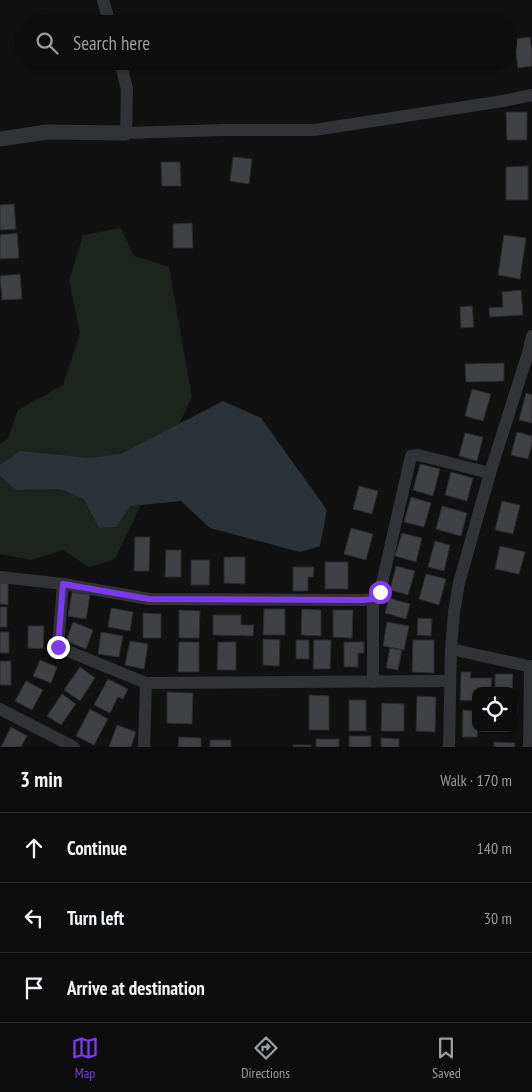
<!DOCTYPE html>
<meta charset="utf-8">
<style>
body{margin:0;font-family:"PT Sans Narrow",sans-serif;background:#161617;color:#f1f3f6}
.controls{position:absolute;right:15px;bottom:15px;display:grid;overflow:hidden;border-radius:10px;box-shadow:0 1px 4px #0004}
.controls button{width:45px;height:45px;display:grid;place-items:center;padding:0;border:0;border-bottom:1px solid #2d2d2e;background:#0d0d0e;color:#f1f3f6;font:25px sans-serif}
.stop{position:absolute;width:15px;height:15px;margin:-11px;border:4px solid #7c3aed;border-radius:50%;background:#fff}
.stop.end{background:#7c3aed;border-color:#fff;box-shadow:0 1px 5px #0008}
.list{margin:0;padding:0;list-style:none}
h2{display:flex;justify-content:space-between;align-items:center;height:65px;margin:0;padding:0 20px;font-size:21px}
h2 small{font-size:16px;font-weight:400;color:#9a9c9e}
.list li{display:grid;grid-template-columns:32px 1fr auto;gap:15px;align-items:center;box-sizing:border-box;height:70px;padding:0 20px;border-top:1px solid #2d2d2e}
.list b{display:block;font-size:19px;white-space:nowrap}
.list em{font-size:16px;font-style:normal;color:#9a9c9e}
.icon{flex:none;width:28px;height:28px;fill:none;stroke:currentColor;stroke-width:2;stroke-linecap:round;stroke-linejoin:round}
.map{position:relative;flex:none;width:532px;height:747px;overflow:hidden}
.search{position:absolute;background:#0d0d0e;box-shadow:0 1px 4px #0004;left:15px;right:15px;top:15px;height:55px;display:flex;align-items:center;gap:12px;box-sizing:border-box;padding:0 18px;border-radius:28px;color:#9a9c9e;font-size:19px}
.sheet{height:275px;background:#0d0d0e}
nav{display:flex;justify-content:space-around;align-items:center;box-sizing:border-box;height:70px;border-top:1px solid #2d2d2e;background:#0d0d0e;font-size:14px;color:#9a9c9e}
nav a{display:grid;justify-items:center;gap:2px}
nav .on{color:#7c3aed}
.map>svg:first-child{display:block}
.green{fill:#1d241e}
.water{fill:#2b3339}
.building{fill:#404145;stroke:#2b2b2e}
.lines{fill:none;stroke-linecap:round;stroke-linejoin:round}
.minor{stroke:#323337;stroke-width:12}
.tertiary{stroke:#323337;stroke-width:15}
.route{stroke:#7c3aed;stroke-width:6}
</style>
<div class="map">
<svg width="532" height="747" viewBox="0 0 532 747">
<rect width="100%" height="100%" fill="#111112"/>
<polygon class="green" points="121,228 134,256 169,267 192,397 115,559 89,567 63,550 31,560 0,554 0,444 8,438 18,410 63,385 80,334 69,280 83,235"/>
<polygon class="water" points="223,401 261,418 327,510 320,546 300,552 210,528 181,501 130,506 116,527 99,528 84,499 60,489 16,490 0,476 0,465 20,451 89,458 121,454"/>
<g class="building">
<polygon points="530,37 532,52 532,66 518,68 514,39"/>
<polygon points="506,112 527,112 527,140 507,140"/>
<polygon points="233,157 252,159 249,184 230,181"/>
<polygon points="161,162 180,162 181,186 162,186"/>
<polygon points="528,166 528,200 506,200 506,167"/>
<polygon points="14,204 16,229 0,230 0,205"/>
<polygon points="192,223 193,248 173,248 173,224"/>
<polygon points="17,233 19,258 0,259 0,235"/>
<polygon points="504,235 526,238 520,279 498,275"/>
<polygon points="20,274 22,299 2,300 0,276"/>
<polygon points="521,290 523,315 490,317 489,308 503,307 502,292"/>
<polygon points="472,306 474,327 461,328 460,307"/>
<polygon points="504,363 504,381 466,382 465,364"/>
<polygon points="472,389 491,394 483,421 465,416"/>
<polygon points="526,393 532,395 532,423 519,420"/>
<polygon points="517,432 532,436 532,443 528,459 511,455"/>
<polygon points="465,433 483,437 477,461 459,456"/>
<polygon points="420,464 440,469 433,496 413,490"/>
<polygon points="451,472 473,478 467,501 445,495"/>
<polygon points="359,486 378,491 372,514 353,509"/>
<polygon points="411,497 431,503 424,527 404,522"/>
<polygon points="502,501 520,505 513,534 495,530"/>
<polygon points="442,506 467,513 461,536 436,529"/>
<polygon points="351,528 373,534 366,560 344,554"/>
<polygon points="402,533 422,538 416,562 395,556"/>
<polygon points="135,537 150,537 149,571 134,571"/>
<polygon points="435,541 450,545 444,571 428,567"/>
<polygon points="500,546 525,552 519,574 495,569"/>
<polygon points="166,550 181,550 181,577 165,577"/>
<polygon points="224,557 245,557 245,584 224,583"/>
<polygon points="191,560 210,560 209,585 191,585"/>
<rect x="325" y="562" width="23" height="27"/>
<polygon points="396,566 415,571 408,595 390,590"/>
<polygon points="293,567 314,567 313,577 308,577 308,591 293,591"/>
<polygon points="426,574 446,579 439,605 419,599"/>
<polygon points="0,583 8,583 8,605 0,604"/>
<polygon points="72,592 90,595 86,619 68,616"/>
<polygon points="389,598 410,604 406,619 385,613"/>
<rect x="0" y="607" width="7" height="20"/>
<polygon points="111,608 133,612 130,631 108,627"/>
<polygon points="264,609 285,609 285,635 263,635"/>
<polygon points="302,609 321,610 321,636 301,635"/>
<polygon points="179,610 200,611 199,638 179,638"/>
<polygon points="333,610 353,610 352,638 333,637"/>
<polygon points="143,613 161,614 161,638 143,638"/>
<polygon points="213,615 241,615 241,625 254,625 253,636 213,635"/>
<polygon points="418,618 432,619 431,636 417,635"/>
<polygon points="73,622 93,630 86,649 66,641"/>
<polygon points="387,622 409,626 404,650 383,646"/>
<polygon points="28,626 44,626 43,649 28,648"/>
<rect x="0" y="632" width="9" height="21"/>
<polygon points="101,632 123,636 119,657 98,654"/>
<polygon points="263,639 280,640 279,666 263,665"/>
<rect x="296" y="640" width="13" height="19"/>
<polygon points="314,640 331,640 330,669 313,669"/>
<polygon points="413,640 434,640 434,673 412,672"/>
<polygon points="130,641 148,644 144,669 125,665"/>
<polygon points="179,642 199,642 199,672 178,672"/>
<polygon points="218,642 236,642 236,670 217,670"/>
<polygon points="344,642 364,642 364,653 358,653 358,667 344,667"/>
<polygon points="390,648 402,650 398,670 386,668"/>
<polygon points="40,660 57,667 51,683 33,676"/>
<rect x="0" y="661" width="11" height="24"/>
<polygon points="80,667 95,678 80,701 64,690"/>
<polygon points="461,672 471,672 470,678 492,678 491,691 476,691 476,701 460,700"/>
<polygon points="495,674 513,674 512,691 495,691"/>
<polygon points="108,679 128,689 123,699 118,697 110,713 94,705"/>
<polygon points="26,681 43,690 32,710 15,701"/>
<polygon points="167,692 193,693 192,724 167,723"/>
<polygon points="62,694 76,704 61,725 47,716"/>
<polygon points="309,695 329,696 329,730 309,730"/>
<polygon points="417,696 436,697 435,732 416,731"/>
<rect x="349" y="700" width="17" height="31"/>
<polygon points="382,703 404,704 404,731 381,731"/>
<rect x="513" y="703" width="4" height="12"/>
<polygon points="90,709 108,719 94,745 76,736"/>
<polygon points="463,710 476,711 476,728 478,728 477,737 462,737"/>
<polygon points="117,725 136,732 131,747 109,747"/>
<polygon points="11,727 27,736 21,747 1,747"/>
<rect x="349" y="736" width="22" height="11"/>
<polygon points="179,737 201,738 201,747 178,747"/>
<polygon points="381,738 399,739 399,747 381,747"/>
<rect x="316" y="739" width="23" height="8"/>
<rect x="210" y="740" width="21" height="7"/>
<polygon points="494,742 515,743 515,747 494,747"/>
<rect x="293" y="745" width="18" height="2"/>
</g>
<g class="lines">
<g class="minor">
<polyline points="103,0 110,24"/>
<polyline points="120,61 127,89 126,133 223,130 314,130 503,101 532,95"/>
<polyline points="0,577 63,584 149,599 363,600 373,599 380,592 411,456 418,455 490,473"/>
<polyline points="63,584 58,647 146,683 450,681"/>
<polyline points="451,649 532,667"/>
<polyline points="373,682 373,599"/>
<polyline points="0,709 74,747"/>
<polyline points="144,747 146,683"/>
<polyline points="449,747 451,649 454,612 459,583 490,473 528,353 532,336"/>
<polyline points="529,747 530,666"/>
</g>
<polyline class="tertiary" points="0,139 47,132 126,133"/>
</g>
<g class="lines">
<polyline class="route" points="58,647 63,584 149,599 363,600 373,599 380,592"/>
</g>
</svg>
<div class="controls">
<button><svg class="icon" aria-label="locate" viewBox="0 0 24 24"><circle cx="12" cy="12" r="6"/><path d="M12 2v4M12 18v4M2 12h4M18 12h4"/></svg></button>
</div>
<div class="stop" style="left:380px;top:592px"></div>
<div class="stop end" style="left:58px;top:647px"></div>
<div class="search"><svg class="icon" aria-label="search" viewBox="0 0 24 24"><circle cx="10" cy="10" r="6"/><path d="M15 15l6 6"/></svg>Search here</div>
</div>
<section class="sheet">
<h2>3 min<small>Walk · 170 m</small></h2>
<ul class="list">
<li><svg class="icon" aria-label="ahead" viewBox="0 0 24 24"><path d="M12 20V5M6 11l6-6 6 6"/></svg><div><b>Continue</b></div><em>140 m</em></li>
<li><svg class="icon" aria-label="left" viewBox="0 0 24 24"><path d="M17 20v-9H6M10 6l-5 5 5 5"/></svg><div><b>Turn left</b></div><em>30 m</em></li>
<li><svg class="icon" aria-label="arrive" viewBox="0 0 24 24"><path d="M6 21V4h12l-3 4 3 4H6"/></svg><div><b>Arrive at destination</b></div></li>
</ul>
</section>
<nav>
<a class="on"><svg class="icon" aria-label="map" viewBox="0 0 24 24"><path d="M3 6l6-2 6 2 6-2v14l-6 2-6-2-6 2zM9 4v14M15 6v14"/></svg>Map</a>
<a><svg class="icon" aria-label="directions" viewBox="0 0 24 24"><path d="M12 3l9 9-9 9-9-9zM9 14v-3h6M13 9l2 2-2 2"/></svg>Directions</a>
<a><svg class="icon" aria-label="saved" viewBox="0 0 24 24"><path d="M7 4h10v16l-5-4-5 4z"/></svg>Saved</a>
</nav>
